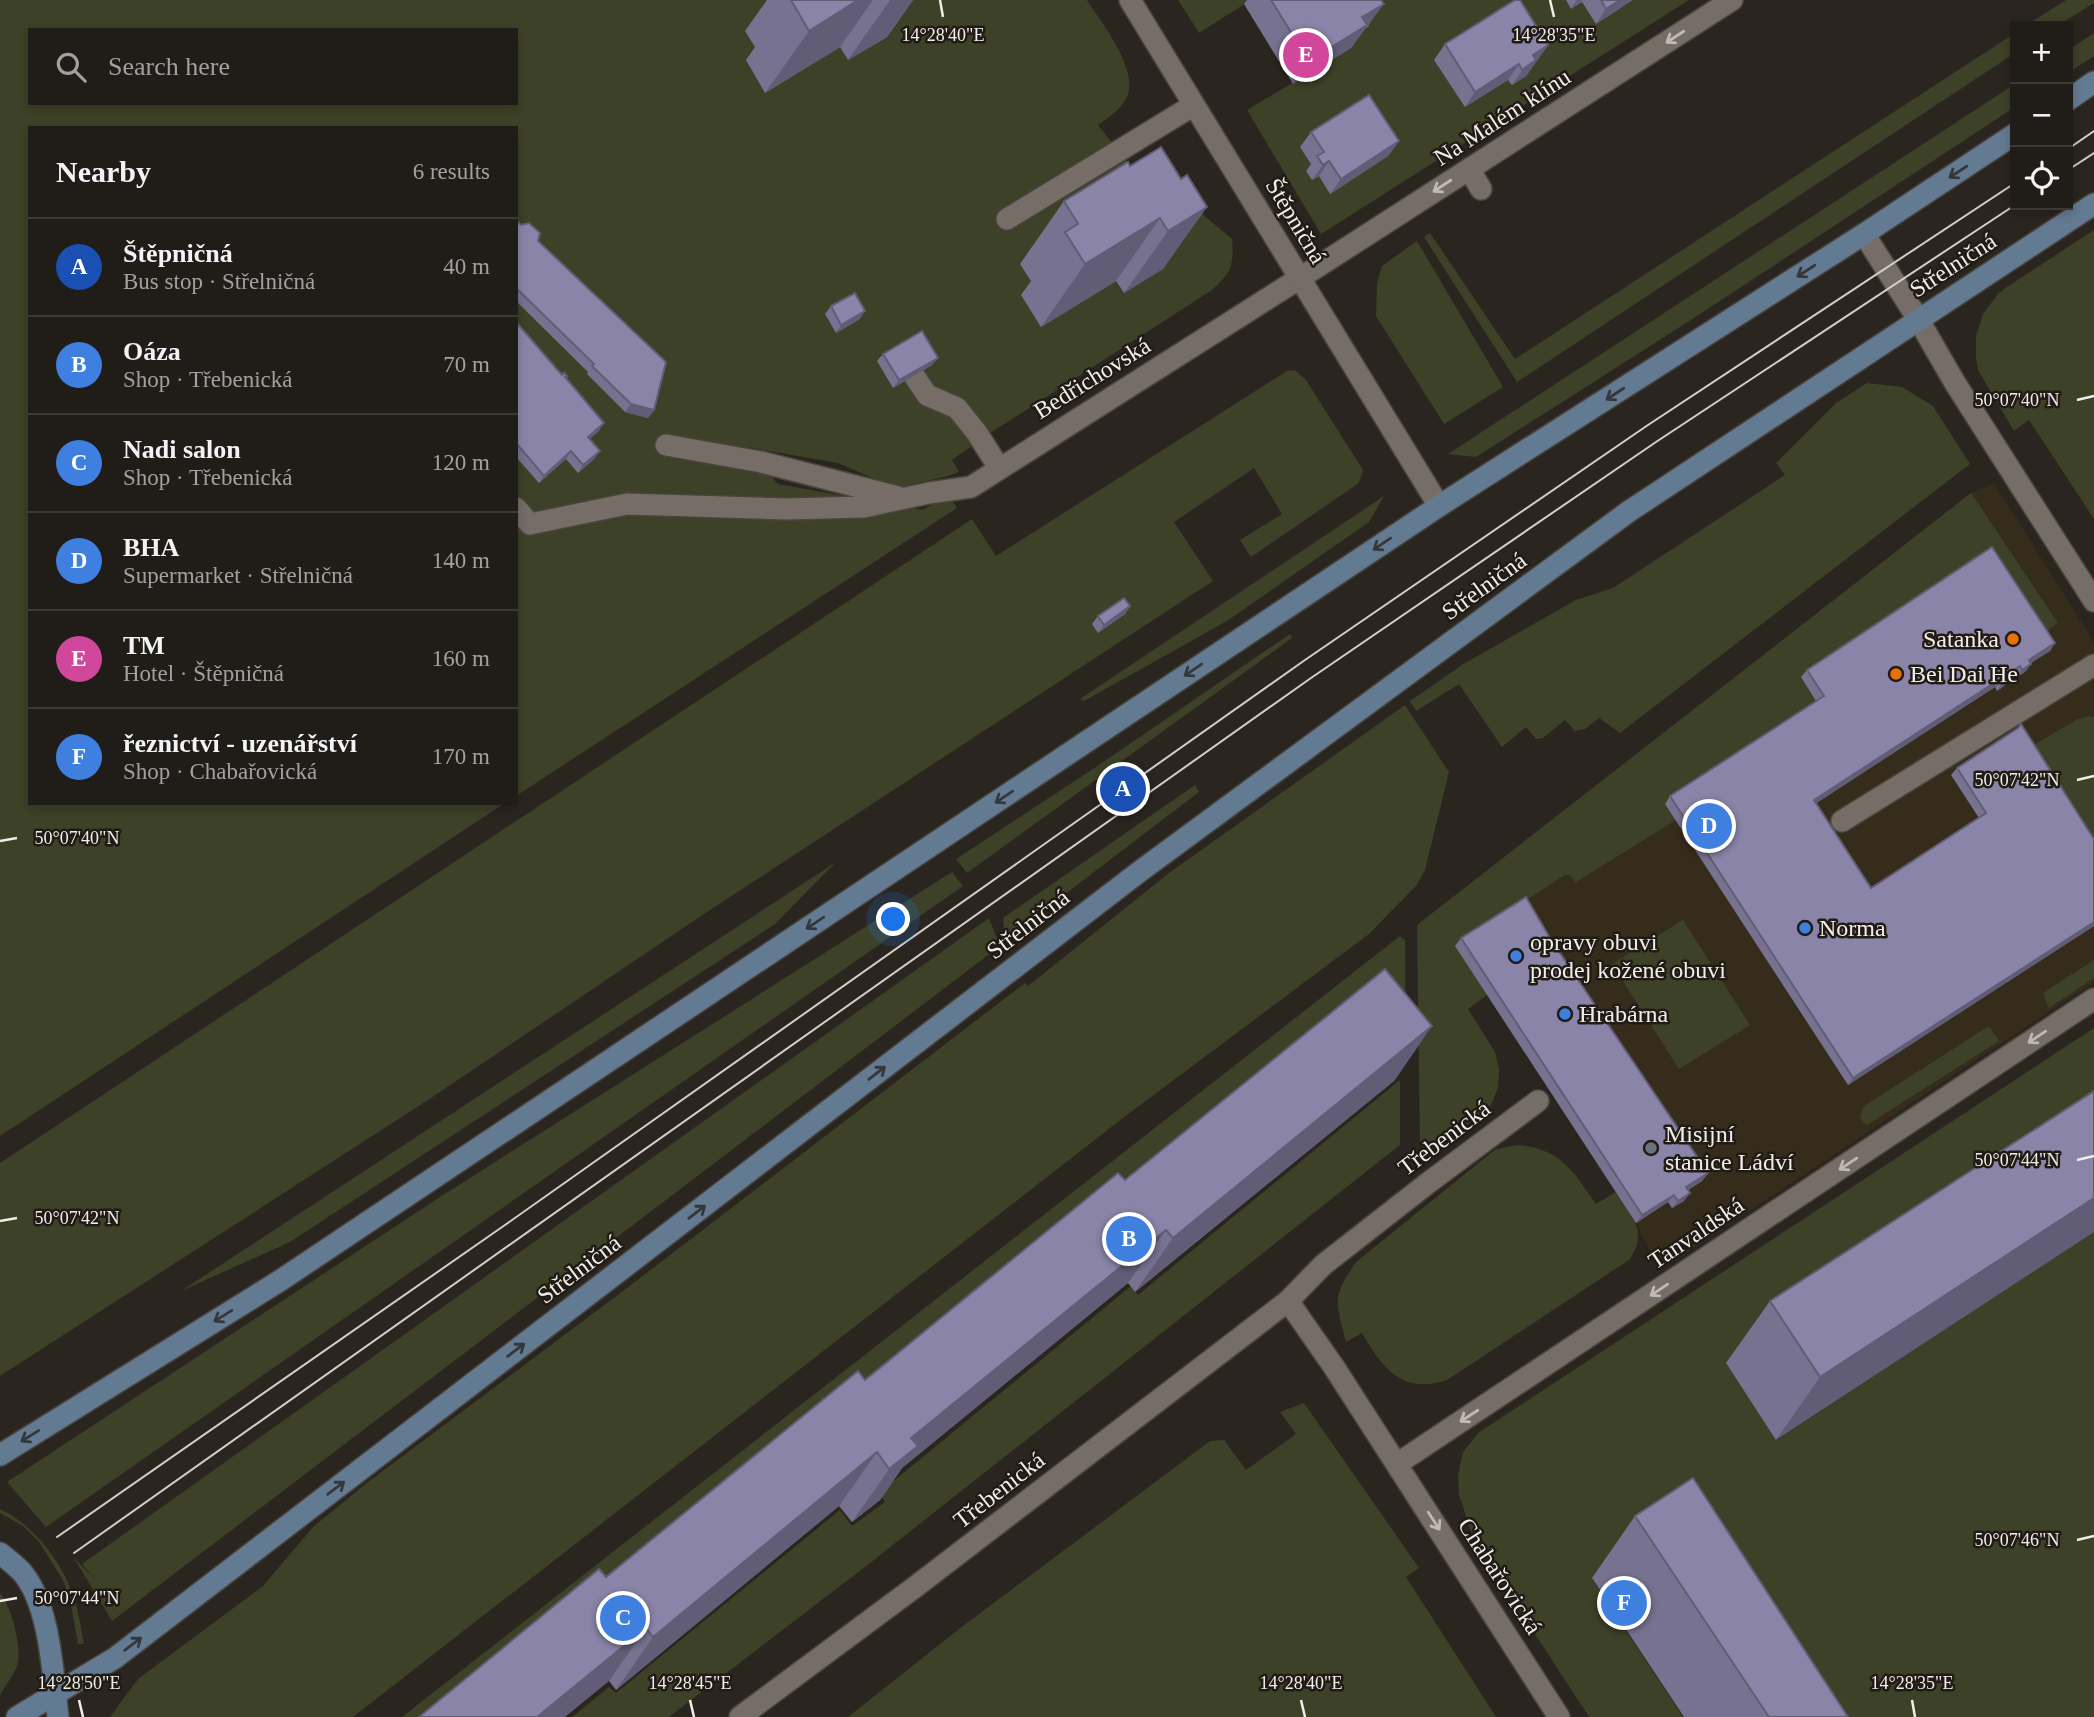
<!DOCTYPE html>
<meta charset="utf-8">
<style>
body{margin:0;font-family:Georgia,serif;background:#282520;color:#f1f3f6}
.controls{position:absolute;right:21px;top:21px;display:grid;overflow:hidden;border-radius:0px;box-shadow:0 4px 10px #0003}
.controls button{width:63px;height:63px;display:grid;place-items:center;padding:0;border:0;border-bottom:2px solid #3d3a36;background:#201c17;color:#f1f3f6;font:35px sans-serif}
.you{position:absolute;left:894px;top:920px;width:24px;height:24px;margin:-18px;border:5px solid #fff;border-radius:50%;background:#1a73e8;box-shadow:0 0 0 10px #1a73e833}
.badge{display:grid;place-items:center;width:46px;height:46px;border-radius:50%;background:#1a73e8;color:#fff;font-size:23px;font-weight:700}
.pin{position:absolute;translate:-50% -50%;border:4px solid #fff;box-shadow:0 2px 7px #0006}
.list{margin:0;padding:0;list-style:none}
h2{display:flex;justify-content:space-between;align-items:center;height:91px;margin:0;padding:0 28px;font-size:30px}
h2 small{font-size:23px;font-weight:400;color:#a2a1a1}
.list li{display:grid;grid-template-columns:46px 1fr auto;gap:21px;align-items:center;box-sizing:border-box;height:98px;padding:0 28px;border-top:2px solid #3d3a36}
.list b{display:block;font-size:26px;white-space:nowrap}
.list p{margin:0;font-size:23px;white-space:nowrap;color:#a2a1a1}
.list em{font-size:23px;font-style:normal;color:#a2a1a1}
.icon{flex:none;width:38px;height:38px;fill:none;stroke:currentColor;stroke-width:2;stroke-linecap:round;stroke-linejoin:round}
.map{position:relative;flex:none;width:2094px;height:1717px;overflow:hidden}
.search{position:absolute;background:#201c17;box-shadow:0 4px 10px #0003;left:28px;top:28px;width:490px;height:77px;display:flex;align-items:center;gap:18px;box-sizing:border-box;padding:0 24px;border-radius:0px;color:#a2a1a1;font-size:26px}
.panel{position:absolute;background:#201c17;box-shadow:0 4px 10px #0003;left:28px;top:126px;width:490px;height:679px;border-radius:0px}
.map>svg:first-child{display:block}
.commercial{fill:#362c1c}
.green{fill:#3d4127;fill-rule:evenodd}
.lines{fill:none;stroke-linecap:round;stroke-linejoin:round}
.lane-casing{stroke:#49443f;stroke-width:24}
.street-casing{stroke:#49443f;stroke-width:24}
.secondary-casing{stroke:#49443f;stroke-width:24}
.lane{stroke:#756d66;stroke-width:21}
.street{stroke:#756d66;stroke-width:21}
.secondary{stroke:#637b92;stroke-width:21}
.tram{stroke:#d2cec9;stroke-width:2}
.wall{fill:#777290}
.shaded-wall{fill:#615d76}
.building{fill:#8a85a8;stroke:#615d76;stroke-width:2}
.oneway{stroke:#bfbab5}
.oneway2{stroke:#35383b}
.ticks{fill:none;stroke:#f1ede9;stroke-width:2.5}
.food-dot{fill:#e8710a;stroke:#211b16;stroke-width:2.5}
.shop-dot{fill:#3f7fe0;stroke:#211b16;stroke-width:2.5}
.worship-dot{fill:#6b7280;stroke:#211b16;stroke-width:2.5}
.labels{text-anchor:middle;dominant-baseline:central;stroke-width:5;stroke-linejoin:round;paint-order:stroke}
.street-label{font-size:24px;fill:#f1ede9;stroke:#211b16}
.poi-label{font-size:24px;fill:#f1ede9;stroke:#211b16;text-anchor:start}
.ticks-label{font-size:18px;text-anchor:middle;fill:#f1ede9;stroke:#211b16;stroke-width:5;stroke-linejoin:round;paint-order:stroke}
</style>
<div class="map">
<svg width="2094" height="1717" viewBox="0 0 2094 1717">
<rect width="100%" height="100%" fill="#2b251f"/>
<polygon class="commercial" points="1994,483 2094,642 2094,982 1660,1270 1636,1223 1456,946 1417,925 1971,493"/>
<g class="green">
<path d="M0,0H796L840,47L848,60L855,0H1087C1102,24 1141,71 1126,99C1120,110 1108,118 1098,125L1131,167L1175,191L1232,239C1234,265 1232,272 1212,290L992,432L952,460L959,472L948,476L896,488L838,463L747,447L778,484L922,510L949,496L957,508L516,796V128H30V803H505L0,1136ZM30,30H516V103H30ZM1021,264L1163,269L1124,293L1116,281L1034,286ZM825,314L860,319L836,332Z"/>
<polygon points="1178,0 1251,0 1199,33"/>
<polygon points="1351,0 1566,0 1571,9 1582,2 1596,24 1634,0 1689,0 1321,234 1247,110 1351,48"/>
<polygon points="2066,0 2094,0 2094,3 2057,26 2025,26"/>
<polygon points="2015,33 2015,53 1517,382 1424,237 1430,233 1515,359"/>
<polygon points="2094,33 2094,56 2068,73 2068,50"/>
<polygon points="2015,84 2015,107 1694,318 1476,457 1448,454"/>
<polygon points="2094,230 2094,519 2029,420 2014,431 1978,370 1976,358 1976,336 1983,314 1998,294 2007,287"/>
<polygon points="1417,241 1503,387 1444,424 1376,316 1377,283 1382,266"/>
<polygon points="1295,370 1306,380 1363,470 1359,483 1251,557 1240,540 1282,514 1254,468 1174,522 1213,581 707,912 428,1100 0,1376 0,1163 972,519 996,556 1287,371"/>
<polygon points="1867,383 1902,387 1933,406 1970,464 1620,733 1599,718 1585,729 1575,731 1565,720 1543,738 1536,739 1526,727 1502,747 1459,684 1416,711 1410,701 1465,663 1576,600 1613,588 1785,475 1776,463 1836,403"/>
<polygon points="1971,493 2058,623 2040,636 1818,704 1665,804 1676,820 1576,882 1569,875 1565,875 1456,946 1487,995 1468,1009 1495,1052 1499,1069 1498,1088 1491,1105 1430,1156 1420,1144 1417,925"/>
<polygon points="1384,496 1369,522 1227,621 1084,701 1080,699"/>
<polygon points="1290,634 1292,638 967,873 956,859 1099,765"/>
<polygon points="1405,705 1449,772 1425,870 1416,886 1369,934 1123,1118 353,1717 110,1717 138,1679 263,1586 313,1527 368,1482 623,1291 1025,983 1028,986 1169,873"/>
<polygon points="2090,716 2094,717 2094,856 2027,749 2078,719"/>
<polygon points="1195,785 1199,792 1005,940 1003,918"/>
<polygon points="836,862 775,924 290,1242 181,1291"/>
<polygon points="952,872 963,886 46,1527 7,1482 440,1197"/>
<polygon points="989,918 1000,946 112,1621 74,1558 96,1580 82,1564"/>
<polygon points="1683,920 1750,1025 1679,1069 1612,964"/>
<polygon points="1400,936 1405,940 1406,1062 446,1717 402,1717"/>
<polygon points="2094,960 2094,978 2049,1008 2043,993"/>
<polygon points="1989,1026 1999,1041 1867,1125 1860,1118 1864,1106"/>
<polygon points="2094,1028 2094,1125 1726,1363 1777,1440 2094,1231 2094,1717 1764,1717 1592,1579 1683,1717 1589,1717 1474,1540 1459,1495 1458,1475 1463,1452 1478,1433"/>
<polygon points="1400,1080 1400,1145 865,1567 669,1717 572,1717 609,1687 616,1693 840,1510 852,1526 885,1502 879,1493 1131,1286 1138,1295"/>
<path d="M1518,1145C1561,1149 1573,1171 1596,1204L1616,1192C1632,1217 1649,1231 1629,1260L1447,1380C1401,1395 1383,1368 1362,1333L1346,1342C1336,1302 1331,1298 1356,1262L1496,1149Z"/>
<polygon points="1304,1403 1419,1568 1406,1577 1496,1717 848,1717 959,1629 1210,1441 1224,1440 1246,1470 1296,1434 1280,1412"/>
<path d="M0,1509C35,1526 64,1564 75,1601C79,1615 81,1629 84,1644H78L72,1610L64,1582L39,1542L23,1526L0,1513Z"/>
<path d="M0,1593C11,1605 23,1650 17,1666C13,1676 5,1686 0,1695Z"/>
</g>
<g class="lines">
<defs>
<g id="lane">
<polyline points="1469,169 1481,189"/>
<polyline points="1007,219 1194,105"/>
<polyline points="1864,234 1918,319"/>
<polyline points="915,377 927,395 957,408 977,433 999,468"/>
<polyline points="666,445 761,462 898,497"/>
<polyline points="516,508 530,524 627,504 786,509 864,507 929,493 971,487 1300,278"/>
<polyline points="1842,821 2094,665"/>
</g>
<g id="street">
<polyline points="1130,0 1439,506"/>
<polyline points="1300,278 1732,0"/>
<polyline points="1918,319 1955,383 2094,601"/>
<polyline points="1288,1301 1334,1367 1559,1717"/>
<polyline points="1397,1464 2094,999"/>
<polyline points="740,1717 915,1587 1288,1301 1323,1265 1428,1183 1538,1101"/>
</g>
<g id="secondary">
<polyline points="2068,100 2094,82"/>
<polyline points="0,1455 281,1280 1439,506 1864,234 2015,134"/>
<path d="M0,1553C7,1559 15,1565 21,1571C50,1603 53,1675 58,1717"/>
<polyline points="17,1717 115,1658 1139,872 1628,512 2094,204"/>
</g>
</defs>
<use href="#lane" class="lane-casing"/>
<use href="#street" class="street-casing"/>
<use href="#secondary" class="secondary-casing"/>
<use href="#lane" class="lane"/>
<use href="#street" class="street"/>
<use href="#secondary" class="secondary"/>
<g class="tram">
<polyline points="2068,149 2094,131"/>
<polyline points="2068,170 2094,153"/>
<polyline points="57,1537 505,1225 1305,660 1648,425 2015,183"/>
<polyline points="74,1553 1311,678 1656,442 2015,205"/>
</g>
</g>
<g class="wall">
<polygon points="767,0 913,0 887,37 848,60 840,47 765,93 746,60 755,47 745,31"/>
<polygon points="1247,0 1381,0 1368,27 1364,29 1351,48 1293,84 1244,4"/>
<polygon points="1566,0 1633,0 1596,24 1582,2 1571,9"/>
<polygon points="1445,44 1548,45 1526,76 1512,85 1508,80 1465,107 1434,60"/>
<polygon points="1311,132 1399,141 1388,156 1330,194 1319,176 1312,180 1306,171 1311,164 1300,147"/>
<polygon points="1130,166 1181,179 1163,269 1124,293 1116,281 1041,327 1021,295 1031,281 1020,264 1064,201"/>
<polygon points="516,220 538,241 654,410 648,418 625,412 587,374 588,372 516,301"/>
<polygon points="831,306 860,319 836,333 825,314"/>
<polygon points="516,322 562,375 567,376 565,378 599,431 589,439 594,459 578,473 566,459 539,483 516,457"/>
<polygon points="883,354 932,365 893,388 877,361"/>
<polygon points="1130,606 1125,614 1098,633 1092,624 1098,616"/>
<polygon points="2055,643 2050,651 2031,663 2026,671 2016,678 2014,674 2009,678 2004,686 1997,691 1995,687 1816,803 1871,888 1979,818 1951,775 1957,768 2094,839 2094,926 1848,1085 1665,804 1670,796 1816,701 1801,677 1807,670"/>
<polygon points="1461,938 1550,938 1708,1173 1702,1181 1688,1190 1684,1201 1672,1208 1668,1202 1636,1223 1455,946"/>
<polygon points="1395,1080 1135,1292 1128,1283 902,1468 880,1500 852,1522 839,1506 616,1690 609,1681 606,1577 1125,1180"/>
<polygon points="2094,1091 1776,1440 1726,1363 1770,1301"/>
<polygon points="1635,1516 1848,1717 1684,1717 1592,1578"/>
</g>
<g class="shaded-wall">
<polygon points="858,0 873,0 840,47 765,93 809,31"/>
<polygon points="890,0 913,0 887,37 848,60"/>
<polygon points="1577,0 1583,0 1571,9"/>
<polygon points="1620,0 1633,0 1596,24 1606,9"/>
<polygon points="1384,4 1351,48 1293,84 1309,61 1362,17"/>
<polygon points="1548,45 1526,76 1512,85 1533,55"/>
<polygon points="1519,64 1508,80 1465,107 1475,92"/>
<polygon points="1399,141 1388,156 1330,194 1341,179"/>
<polygon points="1329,161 1319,176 1312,180 1323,165"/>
<polygon points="1207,207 1163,269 1124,293 1168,231"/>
<polygon points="1160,218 1116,281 1041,327 1085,264"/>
<polygon points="865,311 860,319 836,333 841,325"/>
<polygon points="938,358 932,365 893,388 899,380"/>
<polygon points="631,404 654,410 648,418 625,412"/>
<polygon points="604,423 599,431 582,445 588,437"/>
<polygon points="571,451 566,459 539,483 544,476"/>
<polygon points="600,451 594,459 578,473 583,465"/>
<polygon points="1130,606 1125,614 1098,633 1104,625"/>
<polygon points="2055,643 2050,651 2023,668 2029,660"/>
<polygon points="2031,664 2026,671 2016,678 2022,670"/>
<polygon points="2020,666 2014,674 2001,683 2007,675"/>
<polygon points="2000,679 1995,687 1809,808 1814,800"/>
<polygon points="2009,679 2004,686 1997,691 2003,683"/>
<polygon points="2094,922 2094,926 1848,1085 1853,1078"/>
<polygon points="1432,1026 1395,1080 1135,1292 1173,1238"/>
<polygon points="1708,1173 1702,1181 1680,1195 1686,1187"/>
<polygon points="1690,1193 1684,1201 1672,1208 1678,1201"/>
<polygon points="1674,1195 1668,1202 1636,1223 1642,1215"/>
<polygon points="2094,1198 2094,1232 1776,1440 1820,1377"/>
<polygon points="1166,1230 1128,1283 902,1468 880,1500 852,1522 911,1438"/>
<polygon points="877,1452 839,1506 616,1690 653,1637"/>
<polygon points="646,1628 609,1681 565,1717 537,1717"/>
</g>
<g class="building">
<polygon points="791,0 858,0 809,31"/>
<polygon points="1271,0 1381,0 1384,4 1362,17 1367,25 1309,61"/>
<polygon points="1515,0 1520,0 1548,45 1533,55 1536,60 1522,70 1519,64 1475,92 1445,44"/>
<polygon points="1601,0 1620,0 1606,9"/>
<polygon points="1369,95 1399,141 1341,179 1329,161 1323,165 1317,156 1324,152 1311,132"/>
<polygon points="1161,147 1181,179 1187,175 1207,207 1168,231 1160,218 1085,264 1065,232 1078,224 1064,201 1128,162 1130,166"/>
<polygon points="516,220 521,225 529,223 540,233 538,241 666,362 654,410 631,404 592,366 594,364 516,288"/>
<polygon points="855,293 865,311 841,325 831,306"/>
<polygon points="516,322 562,375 564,373 567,376 565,377 604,423 588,437 600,451 583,465 571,451 544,476 516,443"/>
<polygon points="922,331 938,358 899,380 883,354"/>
<polygon points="1992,547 2055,643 2029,660 2031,664 2022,670 2020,666 2007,675 2009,679 2003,683 2000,679 1814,800 1871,888 1986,813 1957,768 2018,728 2021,724 2094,839 2094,922 1853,1078 1670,796 1824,696 1807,670"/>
<polygon points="1124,598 1130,606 1104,625 1098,616"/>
<polygon points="1526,897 1550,938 1708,1173 1686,1187 1690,1193 1678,1201 1674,1195 1642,1215 1461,938"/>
<polygon points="1385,969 1432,1026 1173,1238 1166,1230 911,1438 918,1446 889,1469 877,1452 653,1637 646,1628 537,1717 419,1717 599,1569 606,1577 858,1371 865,1380 1118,1173 1125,1180"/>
<polygon points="2094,1091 2094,1198 1820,1377 1770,1301"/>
<polygon points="1693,1478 1848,1717 1769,1717 1635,1516"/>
</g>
<defs><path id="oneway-shaft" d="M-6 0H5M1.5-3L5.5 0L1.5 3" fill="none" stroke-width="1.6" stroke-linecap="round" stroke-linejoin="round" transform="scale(1.75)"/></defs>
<g class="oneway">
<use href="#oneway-shaft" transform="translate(1675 37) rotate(147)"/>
<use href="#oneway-shaft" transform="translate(1442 186) rotate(147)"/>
<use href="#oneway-shaft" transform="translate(2037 1037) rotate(146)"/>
<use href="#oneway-shaft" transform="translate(1848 1164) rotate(146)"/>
<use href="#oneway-shaft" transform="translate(1659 1290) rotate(146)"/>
<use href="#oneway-shaft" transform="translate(1469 1416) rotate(147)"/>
<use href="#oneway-shaft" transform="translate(1434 1521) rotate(57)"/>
</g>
<g class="oneway2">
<use href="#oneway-shaft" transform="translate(1958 172) rotate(147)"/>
<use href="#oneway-shaft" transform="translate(1806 271) rotate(147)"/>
<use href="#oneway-shaft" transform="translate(1615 394) rotate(147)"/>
<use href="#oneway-shaft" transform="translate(1382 544) rotate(146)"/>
<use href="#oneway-shaft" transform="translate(1193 670) rotate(146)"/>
<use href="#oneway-shaft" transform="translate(1004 797) rotate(146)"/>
<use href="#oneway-shaft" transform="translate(815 923) rotate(146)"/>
<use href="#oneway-shaft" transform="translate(877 1073) rotate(-38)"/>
<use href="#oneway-shaft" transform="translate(697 1212) rotate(-38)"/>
<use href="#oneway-shaft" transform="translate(223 1316) rotate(148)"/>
<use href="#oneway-shaft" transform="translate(516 1350) rotate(-37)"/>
<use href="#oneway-shaft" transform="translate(30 1436) rotate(148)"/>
<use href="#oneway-shaft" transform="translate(336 1488) rotate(-37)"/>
<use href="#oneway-shaft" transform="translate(133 1644) rotate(-37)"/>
</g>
<path class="ticks" d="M940,0L943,17M1550,0L1554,17M2077,400L2094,396M2077,780L2094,776M0,841L17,838M2077,1160L2094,1156M0,1221L17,1218M2077,1540L2094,1536M0,1601L17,1598M79,1700L83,1717M690,1700L694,1717M1301,1700L1305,1717M1912,1700L1915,1717"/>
<g class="food-dot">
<circle cx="2013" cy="639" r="7"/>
<circle cx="1896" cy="674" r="7"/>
</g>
<g class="shop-dot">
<circle cx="1805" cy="928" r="7"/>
<circle cx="1516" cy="956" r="7"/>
<circle cx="1565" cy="1014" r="7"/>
</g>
<circle class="worship-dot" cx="1651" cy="1148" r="7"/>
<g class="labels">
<g class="street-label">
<text transform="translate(1502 117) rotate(-33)">Na Malém klínu</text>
<text transform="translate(1296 221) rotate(59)">Štěpničná</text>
<text transform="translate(1953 265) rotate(-33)">Střelničná</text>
<text transform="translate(1092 378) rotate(-32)">Bedřichovská</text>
<text transform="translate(1484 586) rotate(-36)">Střelničná</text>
<text transform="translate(1028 924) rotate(-38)">Střelničná</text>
<text transform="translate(1444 1138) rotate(-37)">Třebenická</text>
<text transform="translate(1696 1233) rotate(-34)">Tanvaldská</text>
<text transform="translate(579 1269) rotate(-37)">Střelničná</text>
<text transform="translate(999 1490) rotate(-38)">Třebenická</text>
<text transform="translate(1500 1576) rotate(57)">Chabařovická</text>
</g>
<g class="poi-label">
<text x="1999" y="639" text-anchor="end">Satanka</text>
<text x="1910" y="674">Bei Dai He</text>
<text x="1819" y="928">Norma</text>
<text x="1530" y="942">opravy obuvi<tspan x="1530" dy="28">prodej kožené obuvi</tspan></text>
<text x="1579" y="1014">Hrabárna</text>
<text x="1665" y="1134">Misijní<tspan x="1665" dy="28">stanice Ládví</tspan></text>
</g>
</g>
<g class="ticks-label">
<text x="943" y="41">14°28'40"E</text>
<text x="1554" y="41">14°28'35"E</text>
<text x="2017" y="406">50°07'40"N</text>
<text x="2017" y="786">50°07'42"N</text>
<text x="77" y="844">50°07'40"N</text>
<text x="2017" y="1166">50°07'44"N</text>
<text x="77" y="1224">50°07'42"N</text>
<text x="2017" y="1546">50°07'46"N</text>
<text x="77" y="1604">50°07'44"N</text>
<text x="79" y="1689">14°28'50"E</text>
<text x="690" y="1689">14°28'45"E</text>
<text x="1301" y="1689">14°28'40"E</text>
<text x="1912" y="1689">14°28'35"E</text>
</g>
</svg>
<div class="controls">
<button>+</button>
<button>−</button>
<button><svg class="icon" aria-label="locate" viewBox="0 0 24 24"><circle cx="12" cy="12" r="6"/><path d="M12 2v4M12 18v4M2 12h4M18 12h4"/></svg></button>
</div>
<div class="you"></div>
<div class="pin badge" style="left:1123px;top:789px;background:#1a4fb4">A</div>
<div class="pin badge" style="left:1129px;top:1239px;background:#3f7fe0">B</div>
<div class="pin badge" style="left:623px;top:1618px;background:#3f7fe0">C</div>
<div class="pin badge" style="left:1709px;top:826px;background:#3f7fe0">D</div>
<div class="pin badge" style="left:1306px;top:55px;background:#d1479c">E</div>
<div class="pin badge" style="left:1624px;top:1603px;background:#3f7fe0">F</div>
<div class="search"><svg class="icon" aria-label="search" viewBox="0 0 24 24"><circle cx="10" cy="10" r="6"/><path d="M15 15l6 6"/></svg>Search here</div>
<section class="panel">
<h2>Nearby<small>6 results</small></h2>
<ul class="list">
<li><span class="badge" style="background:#1a4fb4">A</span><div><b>Štěpničná</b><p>Bus stop · Střelničná</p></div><em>40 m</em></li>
<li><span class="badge" style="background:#3f7fe0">B</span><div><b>Oáza</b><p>Shop · Třebenická</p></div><em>70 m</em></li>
<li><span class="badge" style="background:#3f7fe0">C</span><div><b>Nadi salon</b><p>Shop · Třebenická</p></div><em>120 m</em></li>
<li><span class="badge" style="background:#3f7fe0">D</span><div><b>BHA</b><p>Supermarket · Střelničná</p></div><em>140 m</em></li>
<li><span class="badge" style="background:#d1479c">E</span><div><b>TM</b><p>Hotel · Štěpničná</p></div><em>160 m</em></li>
<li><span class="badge" style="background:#3f7fe0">F</span><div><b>řeznictví - uzenářství</b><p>Shop · Chabařovická</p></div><em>170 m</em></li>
</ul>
</section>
</div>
